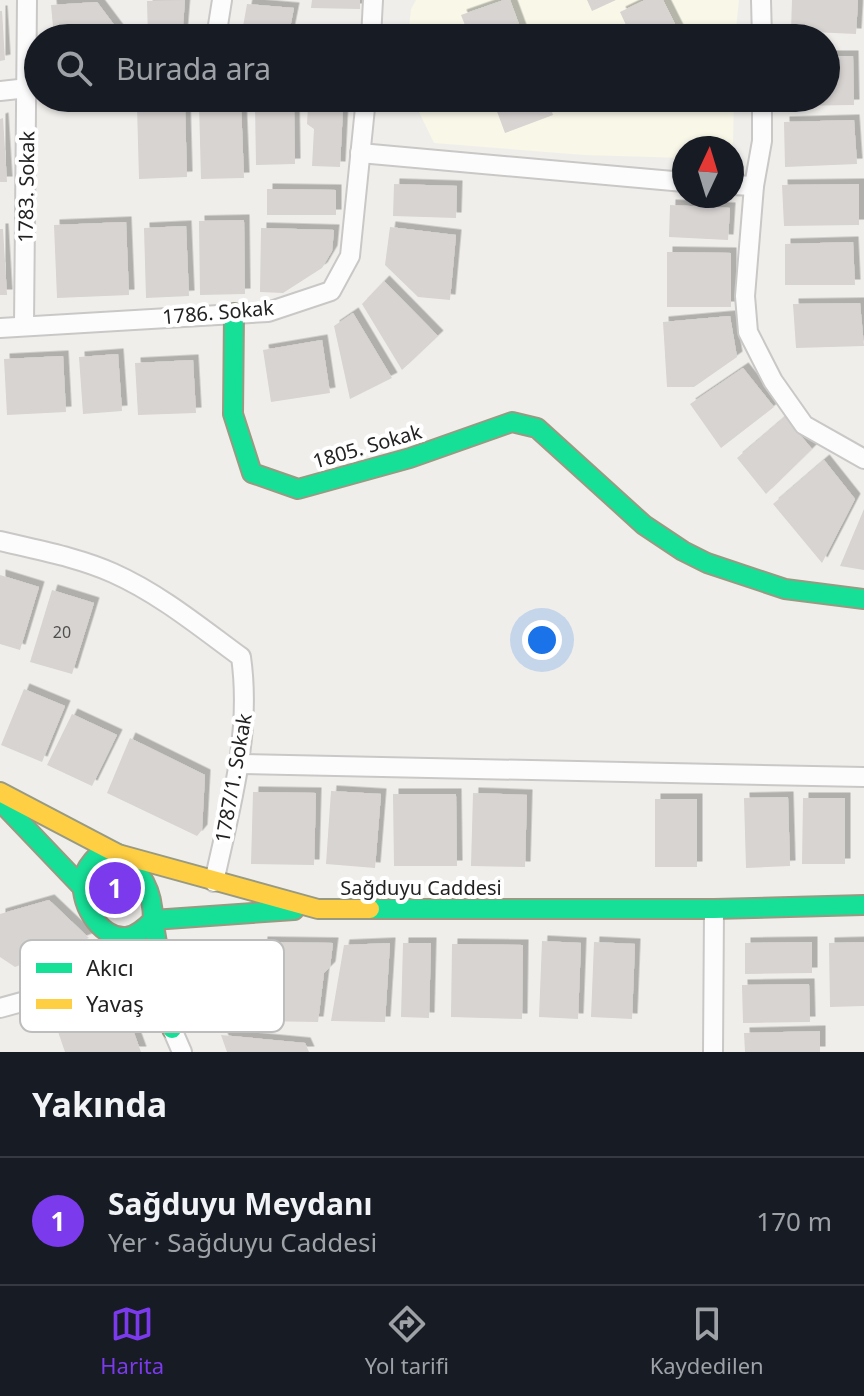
<!DOCTYPE html>
<html lang="tr">
<meta charset="utf-8">
<style>
body{margin:0;font-family:"Noto Sans",sans-serif;background:#242831;color:#f1f3f6}
.compass{position:absolute;left:672px;top:136px;width:72px;height:72px;border-radius:50%;background:#171b24;box-shadow:0 2px 6px #0004;rotate:4deg}
.you{position:absolute;left:542px;top:640px;width:28px;height:28px;margin:-20px;border:6px solid #fff;border-radius:50%;background:#1a73e8;box-shadow:0 0 0 12px #1a73e833}
.badge{display:grid;place-items:center;width:52px;height:52px;border-radius:50%;background:#7c3aed;color:#fff;font-size:26px;font-weight:700}
.pin{position:absolute;translate:-50% -50%;border:4px solid #fff;box-shadow:0 2px 8px #0006}
.list{margin:0;padding:0;list-style:none}
h2{display:flex;justify-content:space-between;align-items:center;height:104px;margin:0;padding:0 32px;font-size:34px}
h2 small{font-size:26px;font-weight:400;color:#9ea1a6}
.list li{display:grid;grid-template-columns:52px 1fr auto;gap:24px;align-items:center;box-sizing:border-box;height:128px;padding:0 32px;border-top:2px solid #363941}
.list b{display:block;font-size:30px;white-space:nowrap}
.list p{margin:0;font-size:26px;white-space:nowrap;color:#9ea1a6}
.list em{font-size:26px;font-style:normal;color:#9ea1a6}
.icon{flex:none;width:44px;height:44px;fill:none;stroke:currentColor;stroke-width:2;stroke-linecap:round;stroke-linejoin:round}
.map{position:relative;flex:none;width:864px;height:1052px;overflow:hidden}
.search{position:absolute;background:#171b24;box-shadow:0 2px 6px #0004;left:24px;right:24px;top:24px;height:88px;display:flex;align-items:center;gap:20px;box-sizing:border-box;padding:0 28px;border-radius:44px;color:#9ea1a6;font-size:30px}
.sheet{height:232px;background:#171b24}
nav{display:flex;justify-content:space-around;align-items:center;box-sizing:border-box;height:112px;border-top:2px solid #363941;background:#171b24;font-size:22px;color:#9ea1a6}
nav a{display:grid;justify-items:center;gap:4px}
nav .on{color:#7c3aed}
.map>svg:first-child{display:block}
.education{fill:#f8f7e8}
.building{fill:#d7d4d2;filter:url(#shadow)}
.lines{fill:none;stroke-linecap:round;stroke-linejoin:round}
.street-casing{stroke:#c9c8c7;stroke-width:22}
.fast-casing{stroke:#999a82;stroke-width:22}
.slow-casing{stroke:#999a82;stroke-width:22}
.street{stroke:#fdfcfc;stroke-width:18}
.fast{stroke:#16e098;stroke-width:18}
.slow{stroke:#ffcf43;stroke-width:18}
.labels{text-anchor:middle;dominant-baseline:central;stroke-width:8;stroke-linejoin:round;paint-order:stroke}
.number-label{font-size:16px;fill:#4f4e4e}
.street-label{font-size:20px;fill:#222;stroke:#fff}
.key{fill:#fff;stroke:#bdbdbd;stroke-width:2}
.key-label{font-size:22px;fill:#222}
</style>
<div class="map">
<svg width="864" height="1052" viewBox="0 0 864 1052">
<defs>
<filter id="shadow"><feDropShadow dx="5.5" dy="-5.5" stdDeviation="0" flood-color="#0004"/></filter>
</defs>
<rect width="100%" height="100%" fill="#f0eeeb"/>
<g class="education">
<polygon points="416,0 739,0 735,38 408,38 411,9"/>
<polygon points="416,98 734,98 733,142 731,148 684,148 684,158 584,155 434,143 417,108"/>
</g>
<g class="building">
<polygon points="185,0 182,38 148,38 147,1"/>
<polygon points="312,0 360,0 360,9 311,8"/>
<polygon points="504,0 510,0 524,38 470,38 461,15"/>
<polygon points="587,0 616,0 592,11"/>
<polygon points="645,0 663,0 682,38 632,38 620,12"/>
<polygon points="792,0 858,0 856,34 791,31"/>
<polygon points="97,2 118,30 118,38 54,38 51,5"/>
<polygon points="247,4 294,8 288,38 241,38"/>
<polygon points="0,11 2,11 5,60 0,61"/>
<polygon points="826,56 853,56 854,105 787,106 787,98 826,98"/>
<polygon points="492,98 547,98 553,115 505,133"/>
<polygon points="241,103 244,178 201,179 199,104"/>
<polygon points="185,105 187,177 139,179 137,106"/>
<polygon points="255,105 294,105 295,164 256,165"/>
<polygon points="308,107 343,108 340,167 312,166 314,129 307,124"/>
<polygon points="3,118 7,182 0,182 0,119"/>
<polygon points="854,120 857,164 785,167 784,122"/>
<polygon points="394,184 457,186 456,218 393,216"/>
<polygon points="859,184 859,225 784,226 782,185"/>
<polygon points="267,189 336,190 336,215 267,215"/>
<polygon points="670,205 730,208 728,240 669,237"/>
<polygon points="244,220 245,294 200,295 199,221"/>
<polygon points="126,222 129,295 57,298 54,225"/>
<polygon points="186,226 189,296 146,298 144,228"/>
<polygon points="390,227 456,235 450,300 418,297 385,265"/>
<polygon points="261,228 334,230 332,251 322,268 283,293 260,292"/>
<polygon points="0,229 3,229 7,295 0,295"/>
<polygon points="853,242 855,285 785,285 785,244"/>
<polygon points="667,252 731,253 731,307 667,307"/>
<polygon points="384,281 438,336 402,370 362,304"/>
<polygon points="860,303 864,346 796,348 793,304"/>
<polygon points="353,313 392,378 350,399 334,326"/>
<polygon points="730,316 737,357 694,387 667,387 663,322"/>
<polygon points="322,340 330,393 271,402 263,350"/>
<polygon points="118,354 122,411 83,414 79,357"/>
<polygon points="63,356 66,412 7,415 4,359"/>
<polygon points="193,360 196,413 138,415 135,363"/>
<polygon points="743,368 774,407 721,448 690,404"/>
<polygon points="785,417 812,449 766,494 737,458"/>
<polygon points="824,460 855,499 822,563 773,504"/>
<polygon points="864,509 864,570 840,566"/>
<polygon points="0,575 39,587 20,650 0,644"/>
<polygon points="52,590 94,603 72,674 30,662"/>
<polygon points="24,689 65,706 42,762 1,745"/>
<polygon points="72,714 117,735 92,786 47,765"/>
<polygon points="130,738 205,775 202,830 197,836 107,793"/>
<polygon points="331,791 381,794 375,868 326,864"/>
<polygon points="253,792 316,793 314,865 251,864"/>
<polygon points="473,793 527,795 525,867 471,866"/>
<polygon points="393,794 456,794 457,866 394,866"/>
<polygon points="788,797 790,866 746,868 744,798"/>
<polygon points="803,798 845,798 845,864 802,864"/>
<rect x="655" y="799" width="42" height="68"/>
<polygon points="49,900 89,938 15,967 0,957 0,914"/>
<polygon points="542,941 581,943 578,1019 539,1017"/>
<polygon points="262,942 333,943 330,967 324,973 318,1022 258,1021"/>
<polygon points="594,942 635,944 632,1019 591,1017"/>
<polygon points="812,942 812,973 745,974 745,943"/>
<polygon points="864,942 864,1006 830,1007 829,943"/>
<polygon points="390,943 385,1022 331,1021 344,945"/>
<polygon points="403,943 431,943 429,1018 401,1017"/>
<polygon points="452,944 523,945 522,1019 451,1017"/>
<polygon points="809,984 810,1022 743,1023 742,985"/>
<polygon points="122,1000 141,1052 65,1052 55,1023"/>
<polygon points="820,1031 820,1052 745,1052 744,1033"/>
<polygon points="221,1035 305,1043 309,1052 227,1052"/>
</g>
<g class="lines">
<defs>
<g id="street">
<polyline points="761,0 762,38"/>
<polyline points="216,38 222,0"/>
<polyline points="371,38 373,0"/>
<polyline points="0,91 37,87"/>
<polyline points="762,98 762,141 754,186 745,296 748,332 773,381 804,425 864,459"/>
<polyline points="360,153 684,182"/>
<polyline points="732,185 754,186"/>
<polyline points="24,326 27,0"/>
<polyline points="0,328 268,312 331,291 350,256 366,98"/>
<path d="M0,541C37,550 77,557 113,573C160,594 200,627 241,657C252,734 230,808 214,882"/>
<polyline points="239,764 864,777"/>
<polyline points="0,1008 134,971"/>
<polyline points="172,1029 182,1052"/>
<polyline points="713,1052 714,909"/>
</g>
<g id="fast">
<polyline points="234,313 233,414 252,473 298,489 410,458 512,422 537,428 644,525 683,551 707,563 785,589 864,599"/>
<polyline points="0,801 82,887"/>
<path d="M118,854C142,871 153,891 153,920C146,927 137,936 126,937C99,939 77,900 84,876C86,868 92,861 98,855Z"/>
<polyline points="370,909 714,909 864,905"/>
<polyline points="110,934 165,1018"/>
<polyline points="172,1029 153,920 294,910"/>
</g>
<polyline id="slow" points="0,792 118,854 318,909 370,909"/>
</defs>
<use href="#street" class="street-casing"/>
<use href="#fast" class="fast-casing"/>
<use href="#slow" class="slow-casing"/>
<use href="#street" class="street"/>
<use href="#fast" class="fast"/>
<use href="#slow" class="slow"/>
</g>
<g class="labels">
<g class="number-label">
<text x="62" y="632">20</text>
</g>
<g class="street-label">
<text transform="translate(26 187) rotate(-89)">1783. Sokak</text>
<text transform="translate(218 312) rotate(-5)">1786. Sokak</text>
<text transform="translate(367 446) rotate(-16)">1805. Sokak</text>
<text transform="translate(233 778) rotate(-80)">1787/1. Sokak</text>
<text x="421" y="887">Sağduyu Caddesi</text>
</g>
</g>
<rect x="20" y="940" width="264" height="92" rx="12" class="key"/>
<rect x="36" y="963" width="36" height="10" fill="#16e098"/>
<rect x="36" y="999" width="36" height="10" fill="#ffcf43"/>
<g class="key-label">
<text x="86" y="976">Akıcı</text>
<text x="86" y="1012">Yavaş</text>
</g>
</svg>
<svg class="compass" viewBox="-18 -18 36 36"><path d="M0-13l5 13h-10z" fill="#e53935"/><path d="M0 13l5-13h-10z" fill="#9ea1a6"/></svg>
<div class="you"></div>
<div class="pin badge" style="left:115px;top:888px">1</div>
<div class="search"><svg class="icon" aria-label="search" viewBox="0 0 24 24"><circle cx="10" cy="10" r="6"/><path d="M15 15l6 6"/></svg>Burada ara</div>
</div>
<section class="sheet">
<h2>Yakında<small></small></h2>
<ul class="list">
<li><span class="badge">1</span><div><b>Sağduyu Meydanı</b><p>Yer · Sağduyu Caddesi</p></div><em>170 m</em></li>
</ul>
</section>
<nav>
<a class="on"><svg class="icon" aria-label="map" viewBox="0 0 24 24"><path d="M3 6l6-2 6 2 6-2v14l-6 2-6-2-6 2zM9 4v14M15 6v14"/></svg>Harita</a>
<a><svg class="icon" aria-label="directions" viewBox="0 0 24 24"><path d="M12 3l9 9-9 9-9-9zM9 14v-3h6M13 9l2 2-2 2"/></svg>Yol tarifi</a>
<a><svg class="icon" aria-label="saved" viewBox="0 0 24 24"><path d="M7 4h10v16l-5-4-5 4z"/></svg>Kaydedilen</a>
</nav>
